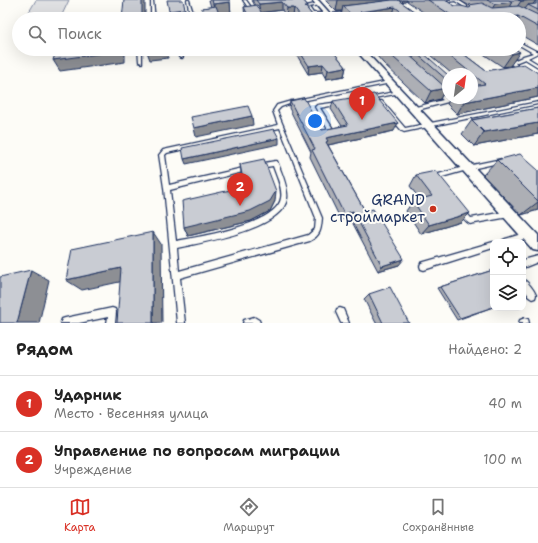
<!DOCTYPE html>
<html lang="ru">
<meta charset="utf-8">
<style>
body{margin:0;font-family:"Shantell Sans",sans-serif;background:#f2f2f2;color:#222}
.controls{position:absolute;right:12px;bottom:12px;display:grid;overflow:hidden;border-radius:8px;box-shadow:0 4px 16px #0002}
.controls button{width:36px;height:36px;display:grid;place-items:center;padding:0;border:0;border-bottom:1px solid #e0e0e0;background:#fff;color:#222;font:20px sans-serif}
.compass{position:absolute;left:442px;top:68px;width:36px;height:36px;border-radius:50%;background:#fff;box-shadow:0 4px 16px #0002;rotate:29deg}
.you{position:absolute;left:315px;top:121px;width:14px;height:14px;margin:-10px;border:3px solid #fff;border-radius:50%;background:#1a73e8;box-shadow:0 0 0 6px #1a73e833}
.badge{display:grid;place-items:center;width:26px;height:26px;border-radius:50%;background:#d93025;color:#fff;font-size:13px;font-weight:700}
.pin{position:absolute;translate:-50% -33px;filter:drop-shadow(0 1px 2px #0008)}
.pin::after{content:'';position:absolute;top:21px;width:14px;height:12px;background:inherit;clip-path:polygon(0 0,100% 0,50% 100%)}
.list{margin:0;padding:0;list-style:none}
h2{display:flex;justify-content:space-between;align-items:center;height:52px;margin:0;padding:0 16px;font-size:17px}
h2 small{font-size:13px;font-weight:400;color:#767676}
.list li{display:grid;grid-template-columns:26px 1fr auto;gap:12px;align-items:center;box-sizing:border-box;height:56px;padding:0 16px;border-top:1px solid #e0e0e0}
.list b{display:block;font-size:15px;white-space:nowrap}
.list p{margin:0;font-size:13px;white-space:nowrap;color:#767676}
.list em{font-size:13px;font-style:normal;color:#767676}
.icon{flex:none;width:22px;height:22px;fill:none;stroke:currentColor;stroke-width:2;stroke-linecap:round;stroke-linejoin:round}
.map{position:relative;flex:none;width:538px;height:323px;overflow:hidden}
.search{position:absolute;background:#fff;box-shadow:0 4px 16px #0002;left:12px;right:12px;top:12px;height:44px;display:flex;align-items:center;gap:10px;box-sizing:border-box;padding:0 14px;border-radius:22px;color:#767676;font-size:15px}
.sheet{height:164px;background:#fff}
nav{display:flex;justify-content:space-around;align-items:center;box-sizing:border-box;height:56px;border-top:1px solid #e0e0e0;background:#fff;font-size:11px;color:#767676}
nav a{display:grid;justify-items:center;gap:2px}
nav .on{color:#d93025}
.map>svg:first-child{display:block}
.green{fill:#e0e1e3;stroke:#7e88a0}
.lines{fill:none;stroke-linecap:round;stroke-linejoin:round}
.service-casing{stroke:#1b2f5e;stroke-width:2.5}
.minor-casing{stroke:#1b2f5e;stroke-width:3}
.service{fill:#fdfcf7;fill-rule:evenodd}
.minor{fill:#fdfcf7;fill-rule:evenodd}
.wall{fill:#adafb5;stroke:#1b2f5e}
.shaded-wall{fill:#8d8f94;stroke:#1b2f5e}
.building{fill:#c9ccd3;stroke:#1b2f5e}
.poi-dot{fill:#c8321e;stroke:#fdfcf7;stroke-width:1.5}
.labels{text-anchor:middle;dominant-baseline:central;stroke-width:4;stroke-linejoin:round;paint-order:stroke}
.poi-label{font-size:15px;fill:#1b2f5e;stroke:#fdfcf7;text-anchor:end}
</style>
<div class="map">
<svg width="538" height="323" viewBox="0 0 538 323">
<rect width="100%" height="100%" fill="#fdfcf7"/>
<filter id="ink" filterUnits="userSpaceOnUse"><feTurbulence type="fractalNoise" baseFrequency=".025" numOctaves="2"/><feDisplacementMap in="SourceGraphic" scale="8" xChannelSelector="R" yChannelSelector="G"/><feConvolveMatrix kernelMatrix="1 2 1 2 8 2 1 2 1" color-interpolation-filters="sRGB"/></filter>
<g filter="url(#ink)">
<polygon class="green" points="36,0 69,0 60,19 25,19"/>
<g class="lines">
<defs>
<g id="service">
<polygon points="151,0 153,0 155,19 151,19"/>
<polygon points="187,0 189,0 195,19 191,19"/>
<polygon points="243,0 246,0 254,11 253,12 251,12"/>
<polygon points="449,0 458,0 475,11 472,12 455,1 441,3 439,2"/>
<polygon points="319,3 320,3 320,5 309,7 313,13 327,13 328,14 349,12 351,13 349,14 329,16 328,15 311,15 305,7 306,6"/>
<polygon points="257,15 264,15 267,19 263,19 262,17 256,17 255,16"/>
<polygon points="519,42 536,51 538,51 538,53 528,58 538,64 538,67 525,59 515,63 521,69 521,71 519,71 511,64 511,62 522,57 523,56 533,53 519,45"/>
<polygon points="138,49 142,49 142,63 139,62"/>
<polygon points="177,49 181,49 183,57 182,58 179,57"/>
<path d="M389,81L391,82V83L292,103L281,107L277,111L322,218C321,229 321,235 310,241L180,278L185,323H177L164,188L159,155L163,150L278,125L273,111L277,105L291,101ZM280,128L316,218L315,229L308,235L179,271L177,248C203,242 281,230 287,199C289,189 281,171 277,161H275L258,164L257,166L258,168H260L273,166C276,176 283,188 281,198C277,225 198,237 176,241L170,190L247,171H249L250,169L249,167H247L169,185L165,155L167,153Z"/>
<polygon points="399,91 401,91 401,93 369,99 367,98 369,97"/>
<polygon points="434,91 438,91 448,100 448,102 414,111 412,110 412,108 443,100 434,93"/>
<polygon points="378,101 382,101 405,128 538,102 538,104 404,132 402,131 378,103"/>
<polygon points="339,102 341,103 341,104 320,108 335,132 332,134 330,133 315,107 317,105"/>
<polygon points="501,159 503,160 504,161 503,162 467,170 435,179 433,179 432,177 433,175 435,175 467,166"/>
<path d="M462,209L464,210L471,218L509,211L511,212L512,214L511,216L509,217L470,224C466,222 461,216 459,212L460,210Z"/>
<polygon points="528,232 530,233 531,235 530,237 515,242 502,242 503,240 505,239"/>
<polygon points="493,242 493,248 424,270 421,269 420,266 421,263 424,262"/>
<polygon points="538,256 538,262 523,268 523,260"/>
<path d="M523,279C528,282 534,290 536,295L535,298L532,299C523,294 523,288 523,279Z"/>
<polygon points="112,308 115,309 116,312 115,323 107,323 108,317 79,323 61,323 61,322 62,319 65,318"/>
<polygon points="340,308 343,309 349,323 341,323 336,312 337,309"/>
<polygon points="254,317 259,320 260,323 243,323 244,320"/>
<polygon points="525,318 528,319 529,323 519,323 520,320"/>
</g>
<g id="minor">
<polygon points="312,0 318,0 335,19 328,19"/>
<polygon points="355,49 363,49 538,235 538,251 533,250"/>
</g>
</defs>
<use href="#service" class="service-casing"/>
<use href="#minor" class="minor-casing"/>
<use href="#service" class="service"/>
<use href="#minor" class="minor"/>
</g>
<g class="wall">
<polygon points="209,0 229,0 230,2 231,15 220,17 221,19 204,19 202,8 211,7"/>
<polygon points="252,0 303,0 308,6 308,10 315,19 295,19 293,17 286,17 282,10 262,13 265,19 245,19 244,7 255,6"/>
<polygon points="325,0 398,0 402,3 399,0 445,0 455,6 467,8 468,5 459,0 538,0 538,45 519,34 519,19 433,19 407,1 402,3 425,19 394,19 392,18 383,19 343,19 341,16 342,11 336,11"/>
<polygon points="295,49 331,49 346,67 344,76 326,79 322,72 308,74 295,52"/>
<polygon points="371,49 406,49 400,50 404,54 413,58 415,52 448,75 448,98 443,93 440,99 425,103 383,63"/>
<polygon points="423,49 457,49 486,71 538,73 538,97 457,114 447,104 449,100 448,98 472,98 472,74 452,74"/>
<polygon points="476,49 515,49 510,66 503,67"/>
<polygon points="290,101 322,130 342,126 331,109 333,101 394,131 328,145 365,211 399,265 378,271 350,218 341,220 310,157 311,152 289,108"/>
<polygon points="538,108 538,134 474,146 462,134 472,120"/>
<polygon points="497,160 538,170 538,210 521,215 483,175"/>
<polygon points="240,164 275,201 270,211 251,221 188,236 184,227 239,188 242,181"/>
<polygon points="416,175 470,213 461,222 421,234 406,211 413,201 420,200 410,186"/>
<polygon points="493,270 493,307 457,320 437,288 440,287"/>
<polygon points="369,294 409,323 376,323 364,299"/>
</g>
<g class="shaded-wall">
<polygon points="142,0 145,0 145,19 122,19"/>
<polygon points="338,0 397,0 343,6 342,11 336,11"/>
<polygon points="403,0 407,0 407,1 402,3"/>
<polygon points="536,0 532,6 528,5 523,12 513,13 521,1"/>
<polygon points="230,2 231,15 215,17 213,4"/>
<polygon points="282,2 282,10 259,13 259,4"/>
<polygon points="512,2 505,14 488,16 495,4"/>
<polygon points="395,7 392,18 383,19 359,19 360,12"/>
<polygon points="287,8 294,8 293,17 286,17"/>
<polygon points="185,9 187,19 171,19 169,11"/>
<polygon points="518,16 517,19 499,19"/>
<polygon points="120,49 124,49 125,53 125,62 60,71 53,60"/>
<polygon points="146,49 167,49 168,58 150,60"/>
<polygon points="210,49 222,49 211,50"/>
<polygon points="520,52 510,66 503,67 512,54"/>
<polygon points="323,64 322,72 308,74 309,66"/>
<polygon points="346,67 344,76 326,79 328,70"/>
<polygon points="446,88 440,99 425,103 431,91"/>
<polygon points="538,88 538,97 457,114 464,102"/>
<polygon points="252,116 253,125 196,137 194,128"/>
<polygon points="398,123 394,131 328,145 327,149 326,138"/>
<polygon points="538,123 538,134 474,146 484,132"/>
<polygon points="279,138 279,144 186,164 184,159"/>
<polygon points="276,191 275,201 270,211 251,221 188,236 184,227"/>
<polygon points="538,202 538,210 521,215"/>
<polygon points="353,211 350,218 341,220 344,214"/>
<polygon points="470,213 461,222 421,234 429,225"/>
<polygon points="153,232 161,244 162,323 153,323"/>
<polygon points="404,259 399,265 378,271 382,266"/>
<polygon points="121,268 133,279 82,290 66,280"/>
<polygon points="31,270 49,280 39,323 17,323"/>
</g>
<g class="building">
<polygon points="124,0 142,0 142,16 122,19"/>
<polygon points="167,0 183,0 185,9 169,11"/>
<polygon points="212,0 229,0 230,2 213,4"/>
<polygon points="256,0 303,0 308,6 305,6 315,19 302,19 294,8 287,8 282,2 259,4"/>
<polygon points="392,0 398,0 425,19 411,19 395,7 360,12 368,19 355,19 343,6"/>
<polygon points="428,0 445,0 455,6 461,6 469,8 471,7 469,5 482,3 492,8 519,6 538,15 538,27 518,16 499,19 457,19"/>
<polygon points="487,0 509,0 512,2 495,4"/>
<polygon points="518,0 534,0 521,1"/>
<polygon points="536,0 538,0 538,10 528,5 536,4"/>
<polygon points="257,5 265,19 250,19 244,7"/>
<polygon points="216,6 221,19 204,19 202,8"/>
<polygon points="161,15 161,19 144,19 144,17"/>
<polygon points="85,16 84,19 72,19 72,18"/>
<polygon points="57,49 120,49 120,51 53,60"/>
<polygon points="298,49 331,49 346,67 328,70 323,64 309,66"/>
<polygon points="384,49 399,49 404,54 407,53 446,88 431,91"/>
<polygon points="441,49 457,49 486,71 524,64 538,73 538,88 464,102 460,98 472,98 472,86 485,84"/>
<polygon points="504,49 515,49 520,52 512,54"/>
<polygon points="421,51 448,75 448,81 415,52"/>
<polygon points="374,94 398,123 326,138 328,141 326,142 365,211 373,209 404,259 382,266 353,211 344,214 312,150 315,149 290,101 304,98 322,130 348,125 333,101"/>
<polygon points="248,106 252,116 194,128 191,117"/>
<polygon points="538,108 538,123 484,132 472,120"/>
<polygon points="274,129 279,138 184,159 182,148"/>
<polygon points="520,154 538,170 538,201 497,160"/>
<polygon points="264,159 276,191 270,201 250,211 184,227 182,201 239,188 243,180 240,164"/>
<polygon points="436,171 470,213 429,225 413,201 432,196 416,175"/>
<polygon points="153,232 153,323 117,323 121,268 66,280 72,249"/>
<polygon points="31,270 17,323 0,323 0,277"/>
<polygon points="493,270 493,307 460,318 440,287"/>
<polygon points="390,287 409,323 383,323 369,294"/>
<polygon points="523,289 528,295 523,297"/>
</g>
</g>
<circle class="poi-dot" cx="433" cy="209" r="4"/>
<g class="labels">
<g class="poi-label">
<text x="425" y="200">GRAND<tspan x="425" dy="17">строймаркет</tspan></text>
</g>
</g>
</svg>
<div class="controls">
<button><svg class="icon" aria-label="locate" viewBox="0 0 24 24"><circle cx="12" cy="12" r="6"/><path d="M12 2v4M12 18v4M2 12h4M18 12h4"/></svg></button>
<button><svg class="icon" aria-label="layers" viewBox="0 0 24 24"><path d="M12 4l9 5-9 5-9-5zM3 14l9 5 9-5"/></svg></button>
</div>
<svg class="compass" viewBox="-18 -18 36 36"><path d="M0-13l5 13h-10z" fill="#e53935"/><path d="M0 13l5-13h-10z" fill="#767676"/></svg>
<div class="you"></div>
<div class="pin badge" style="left:362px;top:120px">1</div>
<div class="pin badge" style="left:240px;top:206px">2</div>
<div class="search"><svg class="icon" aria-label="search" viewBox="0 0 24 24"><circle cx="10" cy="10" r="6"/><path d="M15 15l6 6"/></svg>Поиск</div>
</div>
<section class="sheet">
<h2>Рядом<small>Найдено: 2</small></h2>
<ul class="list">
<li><span class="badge">1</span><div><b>Ударник</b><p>Место · Весенняя улица</p></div><em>40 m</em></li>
<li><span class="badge">2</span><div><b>Управление по вопросам миграции</b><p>Учреждение</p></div><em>100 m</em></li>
</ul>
</section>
<nav>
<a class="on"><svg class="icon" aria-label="map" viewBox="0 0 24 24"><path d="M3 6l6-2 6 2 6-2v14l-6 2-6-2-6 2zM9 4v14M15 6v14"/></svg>Карта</a>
<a><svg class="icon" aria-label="directions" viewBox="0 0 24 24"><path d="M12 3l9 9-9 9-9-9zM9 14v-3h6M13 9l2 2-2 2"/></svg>Маршрут</a>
<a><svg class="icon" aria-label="saved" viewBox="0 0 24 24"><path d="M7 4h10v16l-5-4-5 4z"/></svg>Сохранённые</a>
</nav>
